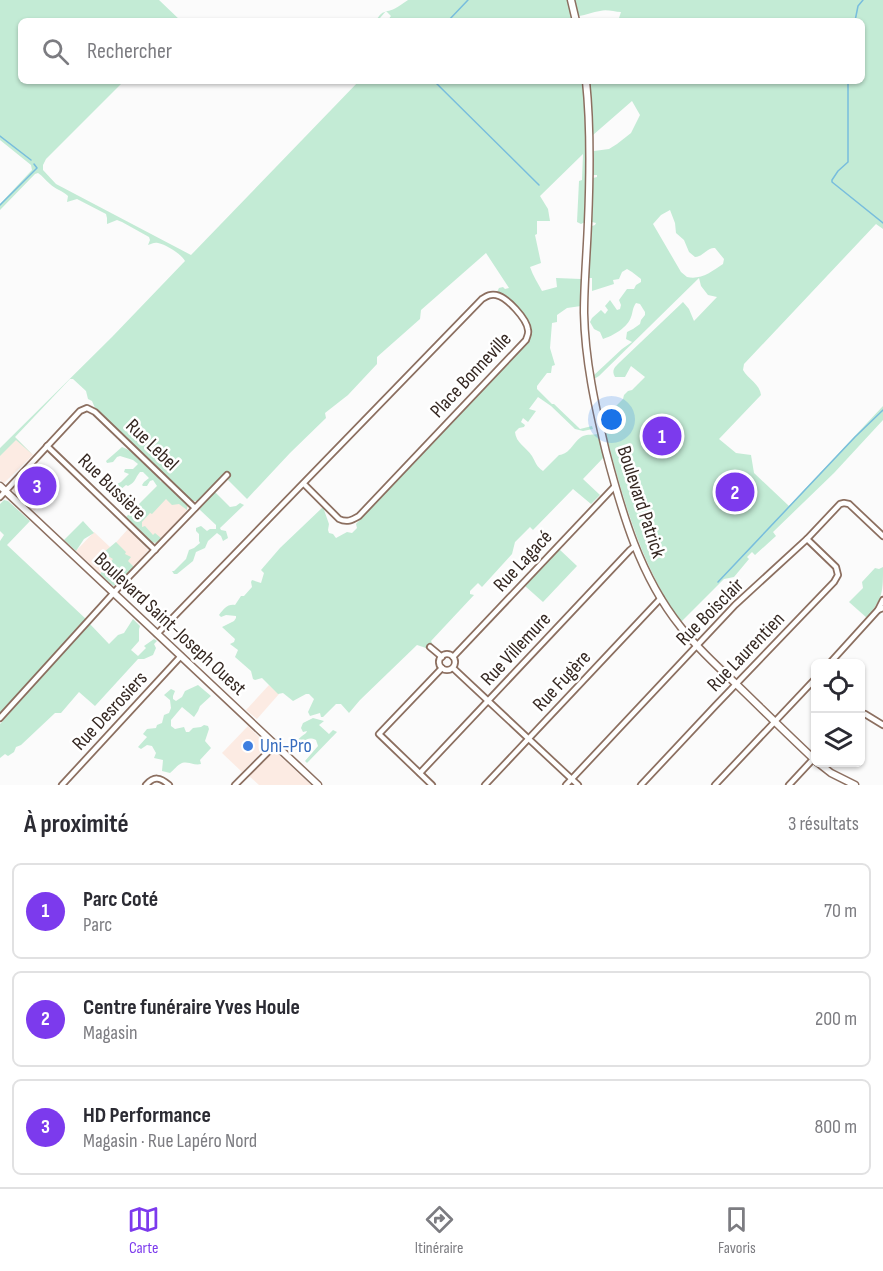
<!DOCTYPE html>
<html lang="fr">
<meta charset="utf-8">
<style>
body{margin:0;font-family:"Sofia Sans Condensed",sans-serif;background:#f7f7f7;color:#2b2b33}
.controls{position:absolute;right:18px;bottom:18px;display:grid;overflow:hidden;border-radius:9px;box-shadow:0 2px 4px #0004}
.controls button{width:54px;height:54px;display:grid;place-items:center;padding:0;border:0;border-bottom:2px solid #e1e1e2;background:#fff;color:#2b2b33;font:30px sans-serif}
.you{position:absolute;left:612px;top:420px;width:21px;height:21px;margin:-15px;border:4px solid #fff;border-radius:50%;background:#1a73e8;box-shadow:0 0 0 9px #1a73e833}
.badge{display:grid;place-items:center;width:39px;height:39px;border-radius:50%;background:#7c3aed;color:#fff;font-size:20px;font-weight:700}
.pin{position:absolute;translate:-50% -50%;border:3px solid #fff;box-shadow:0 2px 6px #0006}
.list{margin:0;padding:0;list-style:none}
h2{display:flex;justify-content:space-between;align-items:center;height:78px;margin:0;padding:0 24px;font-size:26px}
h2 small{font-size:20px;font-weight:400;color:#7c7c81}
.list li{display:grid;grid-template-columns:39px 1fr auto;gap:18px;align-items:center;box-sizing:border-box;height:96px;margin:0 12px 12px;padding:0 12px;border:2px solid #e1e1e2;border-radius:9px}
.list b{display:block;font-size:22px;white-space:nowrap}
.list p{margin:0;font-size:20px;white-space:nowrap;color:#7c7c81}
.list em{font-size:20px;font-style:normal;color:#7c7c81}
.icon{flex:none;width:33px;height:33px;fill:none;stroke:currentColor;stroke-width:2;stroke-linecap:round;stroke-linejoin:round}
.map{position:relative;flex:none;width:883px;height:785px;overflow:hidden}
.search{position:absolute;background:#fff;box-shadow:0 2px 4px #0004;left:18px;right:18px;top:18px;height:66px;display:flex;align-items:center;gap:15px;box-sizing:border-box;padding:0 21px;border-radius:9px;color:#7c7c81;font-size:22px}
.sheet{height:402px;background:#fff}
nav{display:flex;justify-content:space-around;align-items:center;box-sizing:border-box;height:84px;border-top:2px solid #e1e1e2;background:#fff;font-size:16px;color:#7c7c81}
nav a{display:grid;justify-items:center;gap:3px}
nav .on{color:#7c3aed}
.map>svg:first-child{display:block}
.built{fill:#fcebe3}
.green{fill:#c3ebd5;fill-rule:evenodd}
.lines{fill:none;stroke-linecap:round;stroke-linejoin:round}
.stream{stroke:#78bddd;stroke-width:1.5}
.street-casing{stroke:#8c6f60;stroke-width:8}
.secondary-casing{stroke:#8c6f60;stroke-width:9}
.street{stroke:#fff;stroke-width:4.5}
.secondary{stroke:#fff;stroke-width:6}
.shop-dot{fill:#3f7fe0;stroke:#fff;stroke-width:2}
.labels{text-anchor:middle;dominant-baseline:central;stroke-width:5;stroke-linejoin:round;paint-order:stroke}
.street-label{font-size:20px;fill:#362923;stroke:#fff}
.shop-label{font-size:20px;fill:#366cbe;stroke:#fff;text-anchor:start}
</style>
<div class="map">
<svg width="883" height="785" viewBox="0 0 883 785">
<rect width="100%" height="100%" fill="#fbfbfb"/>
<g class="built">
<polygon points="15,437 33,455 4,483 0,480 0,452"/>
<polygon points="30,469 53,492 34,511 12,490"/>
<polygon points="163,480 188,503 188,508 184,514 158,541 154,543 127,517"/>
<polygon points="128,529 148,550 134,567 119,553 100,574 76,551 94,532 111,548"/>
<polygon points="269,685 279,694 257,719 246,710"/>
<polygon points="248,726 266,744 264,749 242,772 222,753"/>
<polygon points="272,753 277,753 311,785 259,785 249,776"/>
</g>
<g class="green">
<path d="M0,0H159L181,21H21V81H124L46,159L43,165V170L56,184L191,255L359,81H583L586,146L585,222L581,224L577,222L579,181L582,180L583,154L540,196L548,209L550,221H537V234L535,235L541,263L530,267C533,276 538,283 542,291L557,287L556,278L581,279V306L567,308L557,315V322L552,323L550,348L555,365L552,366L551,373H547L537,386V389L552,404H554L578,427L580,429L592,426L593,429L583,431L575,429L551,406L538,397L529,409L536,411L528,422L523,418L521,422L525,425L524,427L519,428L515,432C516,443 526,447 532,456C536,463 536,466 543,471L559,455C571,454 573,441 583,436C587,434 594,435 598,434L605,456L583,479L600,495L591,504L573,489L533,530L530,527L515,542L512,554L482,587L478,583L470,591V594L474,595L431,641L432,643L426,648L417,645L360,700L349,713L341,704H336L323,717H321L320,713L310,716L308,712L314,699L309,694H306L293,701L283,693L278,694L262,678L255,680L253,679L251,671L235,657L238,650L230,644L234,642L235,639L222,627L234,621L236,618V616L226,615L221,617L219,615C224,609 227,604 235,605L241,596H244L252,587L251,582L252,580L261,583L264,573L261,570L280,548L323,507L329,524L328,530L329,533L333,534L336,538L347,532L352,533L357,528L356,524L392,484L523,347L531,335C532,319 511,298 497,292L499,288L503,287L505,289L509,288L486,253L421,310L420,319L377,357V364L348,395L325,413L326,418L290,453L247,499L228,480L230,476L226,472L197,501H192L95,408L92,401L88,399L86,391L73,379H70L15,437L33,455L16,440L0,456V448L112,337L185,261C181,254 167,245 158,243C154,242 152,244 148,245L150,240L149,237L122,222L117,220L107,224V218L106,214L77,199L67,202L68,196C63,191 55,189 50,184C45,180 43,176 38,173L35,174L0,210V204L32,170L31,165L0,140Z"/>
<path d="M408,0H568L573,21H387L391,16L386,11L380,18L382,21H376C382,10 384,13 394,9C398,7 403,3 408,0Z"/>
<path d="M575,0H883V229L876,224L744,364L743,370C748,379 760,384 761,395L719,439L736,453L751,455L754,473L789,506L883,406V420L834,473L773,532L776,536L755,555L752,552L747,557L749,559L734,577L724,579L681,622C638,562 621,490 602,420L607,416L605,412L606,409L609,408L612,410L623,399L624,395L628,391L632,390L645,377L631,366L625,377H615C611,370 615,367 620,362L683,302L689,309L694,321L717,297L708,295L701,286L699,278L599,376L594,379L593,376L622,349L632,342L626,339L627,332L633,329L640,324L641,320L645,315V312L640,304L636,303C632,309 633,312 631,317C628,327 613,336 603,339L600,332L594,329L590,322L592,318L601,310L605,314L608,310L605,306L610,300L617,310L620,309L621,305L619,300L627,289H634L636,285L641,282V279L632,272L627,269L622,272L619,279L613,280L614,284L592,291V278H588L592,226L595,225L596,223L592,222L593,178L597,177V175H593L594,151L609,149L617,144L631,133L640,115L632,101L593,135L589,81H862V21H618L621,12C614,12 607,9 600,11C593,12 586,15 579,16ZM670,210L675,223L676,233L684,240L689,252L695,257C703,257 707,247 715,248L724,259L723,264C711,272 701,280 687,277L681,272L653,224L661,215Z"/>
<path d="M122,447C134,451 149,466 158,475V477L161,482L163,480L187,502V510L179,504L172,505L166,499L152,514L150,513L142,522V527L145,526L153,535L155,533L161,538L156,543L152,542L126,517L157,486L153,480L150,481L147,486H143L142,485L144,482L149,478L143,472H140C134,479 137,481 128,486L126,485L120,490L117,488V484L121,482L129,474L124,472L125,469H133L138,464L133,460L120,456L117,457L113,462L107,463L106,461Z"/>
<polygon points="215,492 230,507 236,506 240,503 244,505 220,528 221,530 226,531 228,538 223,541 221,536 217,533 208,541 205,548 196,552 193,561 177,574 174,574 172,571 174,571 186,559 189,550 194,548 200,543 199,541 199,534 196,531 196,528 201,526 207,531 210,529 216,529 216,525 199,509"/>
<polygon points="4,500 8,501 30,521 7,545 87,620 0,715 0,541 4,535 0,531 0,504"/>
<polygon points="83,521 94,533 84,539 76,551 64,540"/>
<polygon points="116,542 126,552 125,554 131,557 128,561 134,567 114,586 111,584 100,574 113,559 103,553"/>
<polygon points="559,549 577,566 543,602 525,586"/>
<path d="M883,567C883,593 883,597 867,618L849,602L863,588L862,582L875,568L879,569Z"/>
<polygon points="133,619 140,626 139,629 139,641 131,650 138,656 146,648 144,646 154,639 157,641 154,644 156,648 153,655 144,659 138,659 95,706 79,692 61,713 55,713 21,745 16,747 14,752 8,756 5,754 0,758 0,724 89,623 109,644 118,635 124,633"/>
<path d="M198,685L211,696L200,706L198,711L194,717L182,707L171,720V726L175,729L184,727L186,732H189L193,728L201,727L204,725L208,726L209,729L205,741L211,748L200,760L201,764C194,766 189,761 182,763C177,765 174,770 170,773L162,771L163,760L154,758L156,753L152,746L147,745L141,749L138,747L147,737L143,734L147,729L156,728L157,725L162,723L164,715L169,713L171,708L170,700L164,695L171,689L175,691L173,696V699L176,701L182,697L185,691Z"/>
<path d="M313,718L324,721L319,725L329,734L333,730L337,732L307,763L305,761L318,746L316,740C306,735 304,743 298,750L293,749C294,741 301,737 306,733L307,731L303,732L301,728L303,723Z"/>
</g>
<g class="lines">
<g class="stream">
<polyline points="448,21 468,0"/>
<polyline points="855,21 858,6 863,0"/>
<polyline points="434,81 539,185"/>
<polyline points="848,81 848,162 838,171 832,180 832,182 883,223"/>
<polyline points="0,136 31,160"/>
<polyline points="0,205 37,168 34,164"/>
<polyline points="718,582 855,437 883,410"/>
</g>
<defs>
<g id="street">
<polyline points="47,446 155,550"/>
<polyline points="0,497 80,411 87,408 95,412 195,508"/>
<polyline points="878,610 883,600"/>
<path d="M157,634L482,299C487,296 490,294 496,295C507,297 527,319 528,330C529,334 527,336 526,340L359,516C352,520 347,523 339,519L304,484"/>
<polyline points="430,647 442,657"/>
<circle cx="447" cy="662" r="8"/>
<polyline points="453,657 615,486"/>
<polyline points="829,664 878,610 883,608"/>
<polyline points="453,668 578,785"/>
<polyline points="860,713 865,714 883,725"/>
<polyline points="0,718 119,587 227,475"/>
<polyline points="420,773 630,550 635,546"/>
<polyline points="62,785 181,656"/>
<path d="M146,785C154,776 160,777 169,785"/>
<polyline points="235,785 275,745"/>
<polyline points="432,785 379,734 442,668"/>
<polyline points="485,785 661,598"/>
<polyline points="566,785 735,605 807,539 840,504 844,503 849,504 883,536"/>
<polyline points="641,785 716,705 834,582 838,575 836,567 807,539"/>
<polyline points="715,785 816,678"/>
<polyline points="789,785 816,756"/>
</g>
<g id="secondary">
<polyline points="571,0 576,21"/>
<path d="M586,81C591,128 590,175 588,222C587,252 584,282 584,313C585,360 595,406 606,452C622,513 640,576 680,626C696,647 715,664 734,682C761,708 788,735 816,761"/>
<polyline points="0,486 318,785"/>
<polyline points="817,762 831,773 855,785"/>
</g>
</defs>
<use href="#street" class="street-casing"/>
<use href="#secondary" class="secondary-casing"/>
<use href="#street" class="street"/>
<use href="#secondary" class="secondary"/>
</g>
<circle class="shop-dot" cx="248" cy="746" r="6"/>
<g class="labels">
<g class="street-label">
<text transform="translate(471 375) rotate(-47)">Place Bonneville</text>
<text transform="translate(152 445) rotate(44)">Rue Lebel</text>
<text transform="translate(112 487) rotate(44)">Rue Bussière</text>
<text transform="translate(641 502) rotate(72)">Boulevard Patrick</text>
<text transform="translate(523 561) rotate(-47)">Rue Lagacé</text>
<text transform="translate(710 612) rotate(-45)">Rue Boisclair</text>
<text transform="translate(170 624) rotate(43)">Boulevard Saint-Joseph Ouest</text>
<text transform="translate(516 649) rotate(-47)">Rue Villemure</text>
<text transform="translate(746 652) rotate(-46)">Rue Laurentien</text>
<text transform="translate(562 681) rotate(-47)">Rue Fugère</text>
<text transform="translate(110 711) rotate(-47)">Rue Desrosiers</text>
</g>
<g class="shop-label">
<text x="260" y="746">Uni-Pro</text>
</g>
</g>
</svg>
<div class="controls">
<button><svg class="icon" aria-label="locate" viewBox="0 0 24 24"><circle cx="12" cy="12" r="6"/><path d="M12 2v4M12 18v4M2 12h4M18 12h4"/></svg></button>
<button><svg class="icon" aria-label="layers" viewBox="0 0 24 24"><path d="M12 4l9 5-9 5-9-5zM3 14l9 5 9-5"/></svg></button>
</div>
<div class="you"></div>
<div class="pin badge" style="left:662px;top:436px">1</div>
<div class="pin badge" style="left:735px;top:492px">2</div>
<div class="pin badge" style="left:37px;top:486px">3</div>
<div class="search"><svg class="icon" aria-label="search" viewBox="0 0 24 24"><circle cx="10" cy="10" r="6"/><path d="M15 15l6 6"/></svg>Rechercher</div>
</div>
<section class="sheet">
<h2>À proximité<small>3 résultats</small></h2>
<ul class="list">
<li><span class="badge">1</span><div><b>Parc Coté</b><p>Parc</p></div><em>70 m</em></li>
<li><span class="badge">2</span><div><b>Centre funéraire Yves Houle</b><p>Magasin</p></div><em>200 m</em></li>
<li><span class="badge">3</span><div><b>HD Performance</b><p>Magasin · Rue Lapéro Nord</p></div><em>800 m</em></li>
</ul>
</section>
<nav>
<a class="on"><svg class="icon" aria-label="map" viewBox="0 0 24 24"><path d="M3 6l6-2 6 2 6-2v14l-6 2-6-2-6 2zM9 4v14M15 6v14"/></svg>Carte</a>
<a><svg class="icon" aria-label="directions" viewBox="0 0 24 24"><path d="M12 3l9 9-9 9-9-9zM9 14v-3h6M13 9l2 2-2 2"/></svg>Itinéraire</a>
<a><svg class="icon" aria-label="saved" viewBox="0 0 24 24"><path d="M7 4h10v16l-5-4-5 4z"/></svg>Favoris</a>
</nav>
